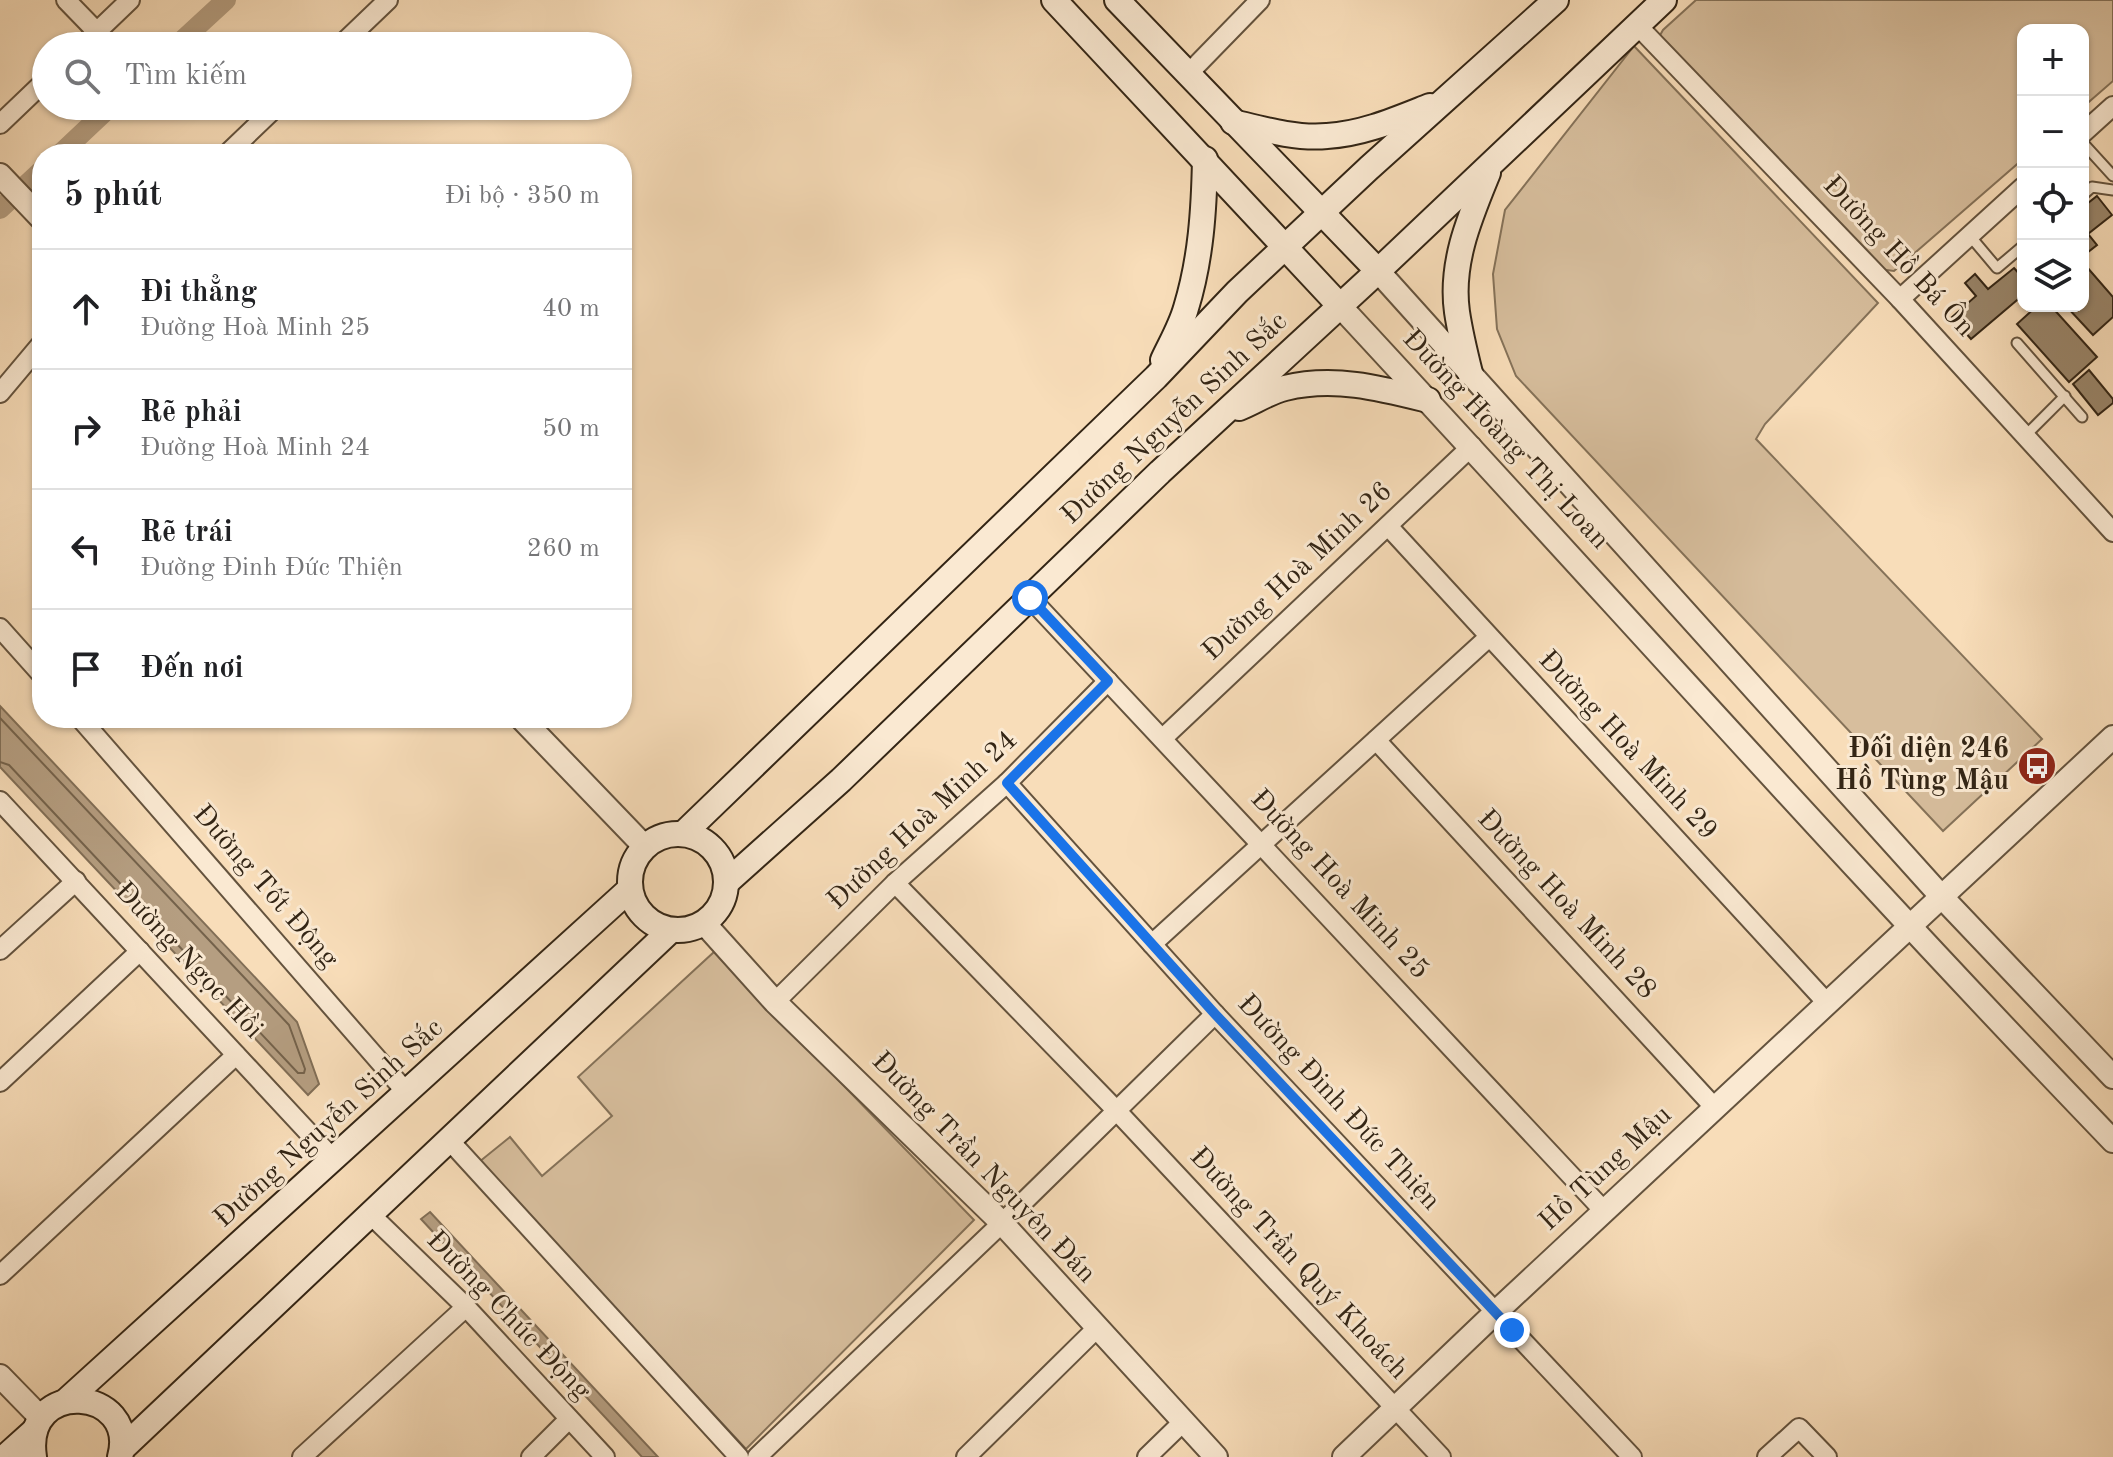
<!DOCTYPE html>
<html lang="vi">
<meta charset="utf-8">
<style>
body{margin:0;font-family:"Old Standard TT",serif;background:#f6f6f6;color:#202124}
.controls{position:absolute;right:24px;top:24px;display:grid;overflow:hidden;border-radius:16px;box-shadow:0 2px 6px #0004}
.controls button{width:72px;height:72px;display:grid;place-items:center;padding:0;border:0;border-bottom:2px solid #e0e0e0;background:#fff;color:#202124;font:40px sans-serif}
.stop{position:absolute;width:24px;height:24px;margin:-18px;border:6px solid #1a73e8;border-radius:50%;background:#fff}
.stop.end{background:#1a73e8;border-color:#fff;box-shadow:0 2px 8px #0008}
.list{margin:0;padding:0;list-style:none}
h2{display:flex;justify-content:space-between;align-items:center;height:104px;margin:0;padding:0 32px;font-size:34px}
h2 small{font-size:26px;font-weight:400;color:#757577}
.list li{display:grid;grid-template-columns:52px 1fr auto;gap:24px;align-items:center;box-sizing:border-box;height:120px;padding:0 32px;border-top:2px solid #e0e0e0}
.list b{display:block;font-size:30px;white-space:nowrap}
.list p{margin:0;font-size:26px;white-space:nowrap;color:#757577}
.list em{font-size:26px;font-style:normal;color:#757577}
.icon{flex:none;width:44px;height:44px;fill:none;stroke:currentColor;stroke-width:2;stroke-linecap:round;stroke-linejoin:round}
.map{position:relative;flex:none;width:2113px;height:1457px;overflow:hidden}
.search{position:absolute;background:#fff;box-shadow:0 2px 6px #0004;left:32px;top:32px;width:600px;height:88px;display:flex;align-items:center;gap:20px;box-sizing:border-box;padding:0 28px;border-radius:44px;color:#757577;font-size:30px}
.panel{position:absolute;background:#fff;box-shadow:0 2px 6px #0004;left:32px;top:144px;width:600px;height:584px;border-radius:32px}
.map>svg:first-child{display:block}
.green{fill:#d7be9d;stroke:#857259;stroke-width:2}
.water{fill:#b59e81;stroke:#816e56;stroke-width:2}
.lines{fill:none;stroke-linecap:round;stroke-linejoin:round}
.shore{stroke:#74624b;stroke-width:2}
.canal{stroke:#b59e81;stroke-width:20}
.building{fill:#99856a;stroke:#332515;stroke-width:2}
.service-casing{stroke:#64533e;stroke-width:13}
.minor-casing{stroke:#64533e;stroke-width:22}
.tertiary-casing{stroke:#64533e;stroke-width:26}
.secondary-casing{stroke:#332515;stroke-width:28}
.service{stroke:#fae9d2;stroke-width:9}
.minor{stroke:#fae9d2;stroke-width:18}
.tertiary{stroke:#fae9d2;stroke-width:22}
.secondary{stroke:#fae9d2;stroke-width:24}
.route{stroke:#1a73e8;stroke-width:10}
.labels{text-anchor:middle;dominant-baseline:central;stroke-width:6;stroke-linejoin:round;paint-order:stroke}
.street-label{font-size:28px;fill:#332515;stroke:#fae9d2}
.poi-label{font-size:28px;font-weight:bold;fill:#332515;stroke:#fae9d2;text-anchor:end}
</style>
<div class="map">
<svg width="2113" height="1457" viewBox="0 0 2113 1457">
<rect width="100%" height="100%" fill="#f8ddb9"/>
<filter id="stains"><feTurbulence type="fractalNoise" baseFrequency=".0025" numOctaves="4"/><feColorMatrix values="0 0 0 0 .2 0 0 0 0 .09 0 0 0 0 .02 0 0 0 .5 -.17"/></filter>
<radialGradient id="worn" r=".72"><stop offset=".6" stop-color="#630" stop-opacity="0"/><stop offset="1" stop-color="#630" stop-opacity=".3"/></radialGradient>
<g class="green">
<polygon points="1696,0 2113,0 2113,81 2083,107 2083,30 2023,30 2023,159 1894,271 1879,269 1659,37 1663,30"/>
<polygon points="1634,46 1878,303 1765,424 1756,439 2042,739 1943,831 1516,376 1497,329 1493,274 1505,210"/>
<polygon points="714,952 974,1220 746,1449 479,1162 510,1137 542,1176 612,1116 578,1077"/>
</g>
<g class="water">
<polygon points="0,706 297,1022 319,1084 308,1095 0,767"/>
<polygon points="430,1212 658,1457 642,1457 421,1219"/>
</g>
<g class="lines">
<polyline class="shore" points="0,718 289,1025 305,1069 304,1073 298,1073 9,765 0,762"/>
<g class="canal">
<polyline points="176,46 226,0"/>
<polyline points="60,154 111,106"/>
<polyline points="0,209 42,170"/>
</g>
</g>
<g class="building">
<polygon points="2097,196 2112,215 2088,234 2097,245 2083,256 2083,207"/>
<polygon points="2086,266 2113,297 2113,317 2093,335 2066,306 2083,306 2083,269"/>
<polygon points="2014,268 2023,278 2023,295 1971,339 1952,317 1976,296 1965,283 1975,274 1988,289"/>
<polygon points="2037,306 2051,306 2097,357 2069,382 2017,324"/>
<polygon points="2089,370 2113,399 2113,403 2098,415 2073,384"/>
</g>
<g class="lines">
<defs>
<g id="service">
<polyline points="2083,143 2113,176"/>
<polyline points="2083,195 2092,187 2113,190"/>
<polyline points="1970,236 1997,268 2023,246"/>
<polyline points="2017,343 2082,417"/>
<polyline points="2026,435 2065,396"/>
</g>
<g id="minor">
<polyline points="66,0 97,32"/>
<polyline points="1637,25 1900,299 2113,532"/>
<polyline points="82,46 130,0"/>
<polyline points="340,46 388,0"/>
<polyline points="1187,75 1260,0"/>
<polyline points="0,124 46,80"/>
<polyline points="2083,133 2113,106"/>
<polyline points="227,154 277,106"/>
<polyline points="1900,299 2023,187"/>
<polyline points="0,393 42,343"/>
<polyline points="1388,526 1827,1003"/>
<polyline points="1030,598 1605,1212"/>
<polyline points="0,628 42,675"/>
<polyline points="80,718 407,1093"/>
<polyline points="1163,738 1472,446"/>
<polyline points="1376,740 1715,1108"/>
<polyline points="1007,783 1215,1014 1632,1457"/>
<polyline points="0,801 334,1160"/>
<polyline points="895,883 1115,1109 1441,1457"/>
<polyline points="1152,944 1489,637"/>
<polyline points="0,950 76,881"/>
<polyline points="775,1002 895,883 1007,783 1108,681"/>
<polyline points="0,1082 140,951"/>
<polyline points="449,1140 739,1457"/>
<polyline points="370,1214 466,1307 605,1457"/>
<polyline points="0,1275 236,1055"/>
<polyline points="302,1457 466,1307"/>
<polyline points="531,1457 569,1419"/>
<polyline points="757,1457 1002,1223 1215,1014"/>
<polyline points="966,1457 1097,1328"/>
<polyline points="1147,1457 1183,1422"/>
<polyline points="1767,1457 1799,1428 1827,1457"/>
</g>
<g id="tertiary">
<polyline points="0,175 42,219"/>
<polyline points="1378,271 1940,895 2113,1077"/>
<path d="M1340,306C1598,584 1850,868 2113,1141"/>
<polyline points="521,718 645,847"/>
<polyline points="704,923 775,1002 1002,1223 1216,1457"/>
<polyline points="0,1376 41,1418"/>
<polyline points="1344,1457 1496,1312 2113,737"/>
</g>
<g id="secondary">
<polyline points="1054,0 1340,306"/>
<polyline points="1117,0 1378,271"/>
<path d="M1233,122C1262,129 1296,139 1327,136C1363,134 1397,119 1430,106"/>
<path d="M1163,360C1171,343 1181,326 1186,308C1201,259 1204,210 1205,159"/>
<path d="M1470,373C1465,353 1460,332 1457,312C1450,263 1470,217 1488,173"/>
<path d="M1239,408C1254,402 1269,392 1285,388C1334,376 1380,388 1428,400"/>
<circle cx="678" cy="882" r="48"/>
<polyline points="683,834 1156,377 1237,292 1369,168 1556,0"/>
<polyline points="727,882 841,780 1160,472 1378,271 1664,0"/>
<polyline points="66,1401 630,889"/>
<polyline points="123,1448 671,930"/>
<polyline points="5,1457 34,1431"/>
<path d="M34,1457C22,1377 139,1387 120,1457"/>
</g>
</defs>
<use href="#service" class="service-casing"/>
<use href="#minor" class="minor-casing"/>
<use href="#tertiary" class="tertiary-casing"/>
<use href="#secondary" class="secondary-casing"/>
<use href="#service" class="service"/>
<use href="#minor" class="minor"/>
<use href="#tertiary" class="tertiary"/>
<use href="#secondary" class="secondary"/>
</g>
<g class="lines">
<polyline class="route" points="1030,598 1108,681 1007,783 1215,1014 1512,1330"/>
</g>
<defs>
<symbol id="bus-disc" viewBox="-11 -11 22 22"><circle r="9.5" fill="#8f2418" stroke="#fae9d2"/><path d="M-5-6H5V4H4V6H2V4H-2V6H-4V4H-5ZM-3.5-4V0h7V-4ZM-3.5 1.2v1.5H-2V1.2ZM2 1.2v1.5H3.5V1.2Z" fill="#fff"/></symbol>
</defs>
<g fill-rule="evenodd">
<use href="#bus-disc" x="2015" y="744" width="44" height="44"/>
</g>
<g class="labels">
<g class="street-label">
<text transform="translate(1898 257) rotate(47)">Đường Hồ Bá Ôn</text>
<text transform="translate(1175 419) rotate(-43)">Đường Nguyễn Sinh Sắc</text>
<text transform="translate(1505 440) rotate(47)">Đường Hoàng Thị Loan</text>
<text transform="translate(1298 572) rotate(-43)">Đường Hoà Minh 26</text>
<text transform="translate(1627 746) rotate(47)">Đường Hoà Minh 29</text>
<text transform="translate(923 821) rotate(-43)">Đường Hoà Minh 24</text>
<text transform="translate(1339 885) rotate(47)">Đường Hoà Minh 25</text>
<text transform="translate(265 887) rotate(49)">Đường Tốt Động</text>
<text transform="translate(1566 905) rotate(47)">Đường Hoà Minh 28</text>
<text transform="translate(188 961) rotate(47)">Đường Ngọc Hồi</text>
<text transform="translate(1338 1103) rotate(47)">Đường Đinh Đức Thiện</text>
<text transform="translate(329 1124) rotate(-42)">Đường Nguyễn Sinh Sắc</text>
<text transform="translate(983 1168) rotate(46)">Đường Trần Nguyên Đán</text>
<text transform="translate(1606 1169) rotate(-43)">Hồ Tùng Mậu</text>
<text transform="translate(1298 1264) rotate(47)">Đường Trần Quý Khoách</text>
<text transform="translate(508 1316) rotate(46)">Đường Chúc Động</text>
</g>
<g class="poi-label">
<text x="2009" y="750">Đối diện 246<tspan x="2009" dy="32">Hồ Tùng Mậu</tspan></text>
</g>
</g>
<rect width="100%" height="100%" filter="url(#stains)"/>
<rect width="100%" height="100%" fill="url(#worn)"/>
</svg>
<div class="controls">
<button>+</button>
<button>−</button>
<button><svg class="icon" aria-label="locate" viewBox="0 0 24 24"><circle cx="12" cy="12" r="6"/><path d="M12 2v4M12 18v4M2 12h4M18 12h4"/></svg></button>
<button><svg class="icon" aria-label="layers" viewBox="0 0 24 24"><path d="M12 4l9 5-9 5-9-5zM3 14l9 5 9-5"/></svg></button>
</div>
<div class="stop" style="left:1030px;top:598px"></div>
<div class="stop end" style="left:1512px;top:1330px"></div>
<div class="search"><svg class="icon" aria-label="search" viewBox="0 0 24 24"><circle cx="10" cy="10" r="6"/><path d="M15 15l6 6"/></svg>Tìm kiếm</div>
<section class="panel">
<h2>5 phút<small>Đi bộ · 350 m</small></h2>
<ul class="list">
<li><svg class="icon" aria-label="ahead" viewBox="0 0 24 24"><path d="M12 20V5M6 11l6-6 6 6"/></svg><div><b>Đi thẳng</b><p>Đường Hoà Minh 25</p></div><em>40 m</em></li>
<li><svg class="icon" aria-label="right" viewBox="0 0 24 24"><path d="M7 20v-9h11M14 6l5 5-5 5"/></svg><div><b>Rẽ phải</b><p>Đường Hoà Minh 24</p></div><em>50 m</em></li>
<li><svg class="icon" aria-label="left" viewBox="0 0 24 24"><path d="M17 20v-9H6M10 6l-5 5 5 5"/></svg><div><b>Rẽ trái</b><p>Đường Đinh Đức Thiện</p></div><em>260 m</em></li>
<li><svg class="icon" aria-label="arrive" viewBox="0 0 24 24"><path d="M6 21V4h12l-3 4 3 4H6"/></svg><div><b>Đến nơi</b></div></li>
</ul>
</section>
</div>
